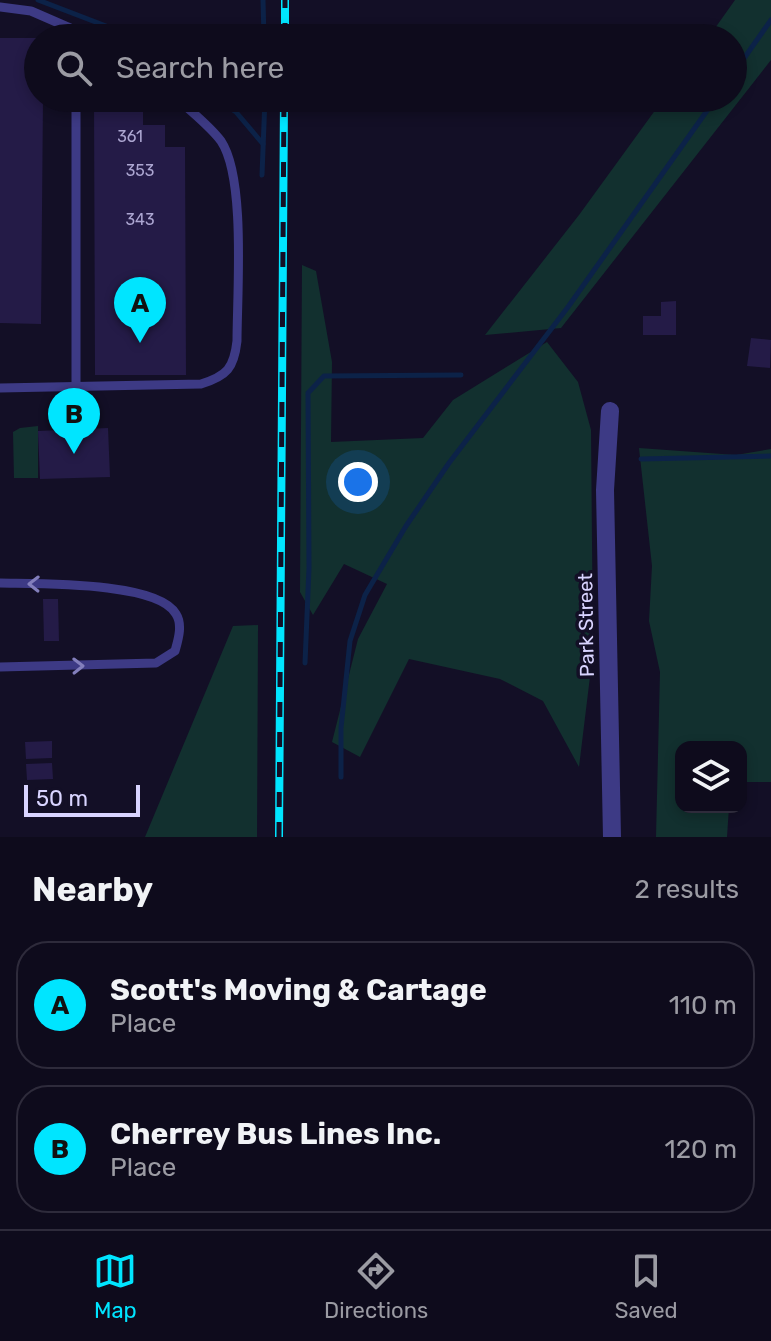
<!DOCTYPE html>
<style>
body{margin:0;font-family:Rubik,sans-serif;background:#171425;color:#f1f3f6}
.controls{position:absolute;right:24px;bottom:24px;display:grid;overflow:hidden;border-radius:16px;box-shadow:0 4px 12px #0003}
.controls button{width:72px;height:72px;display:grid;place-items:center;padding:0;border:0;border-bottom:2px solid #2e2b3b;background:#0e0b1c;color:#f1f3f6;font:40px sans-serif}
.scale{position:absolute;left:24px;bottom:20px;width:116px;box-sizing:border-box;padding-left:8px;border:4px solid #d9d4ff;border-top:0;font-size:22px;line-height:28px;white-space:nowrap;color:#d9d4ff;-webkit-text-stroke:6px #130f26;paint-order:stroke}
.you{position:absolute;left:358px;top:482px;width:28px;height:28px;margin:-20px;border:6px solid #fff;border-radius:50%;background:#1a73e8;box-shadow:0 0 0 12px #1a73e833}
.badge{display:grid;place-items:center;width:52px;height:52px;border-radius:50%;background:#00e5ff;color:#111;font-size:26px;font-weight:700}
.pin{position:absolute;translate:-50% -66px;filter:drop-shadow(0 2px 4px #0008)}
.pin::after{content:'';position:absolute;top:42px;width:28px;height:24px;background:inherit;clip-path:polygon(0 0,100% 0,50% 100%)}
.list{margin:0;padding:0;list-style:none}
h2{display:flex;justify-content:space-between;align-items:center;height:104px;margin:0;padding:0 32px;font-size:34px}
h2 small{font-size:26px;font-weight:400;color:#9b9ba3}
.list li{display:grid;grid-template-columns:52px 1fr auto;gap:24px;align-items:center;box-sizing:border-box;height:128px;margin:0 16px 16px;padding:0 16px;border:2px solid #2e2b3b;border-radius:32px}
.list b{display:block;font-size:30px;white-space:nowrap}
.list p{margin:0;font-size:26px;white-space:nowrap;color:#9b9ba3}
.list em{font-size:26px;font-style:normal;color:#9b9ba3}
.icon{flex:none;width:44px;height:44px;fill:none;stroke:currentColor;stroke-width:2;stroke-linecap:round;stroke-linejoin:round}
.map{position:relative;flex:none;width:771px;height:837px;overflow:hidden}
.search{position:absolute;background:#0e0b1c;box-shadow:0 4px 12px #0003;left:24px;right:24px;top:24px;height:88px;display:flex;align-items:center;gap:20px;box-sizing:border-box;padding:0 28px;border-radius:44px;color:#9b9ba3;font-size:30px}
.sheet{height:392px;background:#0e0b1c}
nav{display:flex;justify-content:space-around;align-items:center;box-sizing:border-box;height:112px;border-top:2px solid #2e2b3b;background:#0e0b1c;font-size:22px;color:#9b9ba3}
nav a{display:grid;justify-items:center;gap:4px}
nav .on{color:#00e5ff}
.map>svg:first-child{display:block}
.green{fill:#12302f}
.lines{fill:none;stroke-linecap:round;stroke-linejoin:round}
.stream{stroke:#0c2248;stroke-width:5}
.building{fill:#241b47}
.lane{stroke:#3d3a85;stroke-width:9}
.street{stroke:#3d3a85;stroke-width:18}
.rail-casing{stroke:#00e5ff;stroke-width:8}
.rail{stroke:#130f26;stroke-width:5;stroke-dasharray:15;stroke-linecap:butt}
.oneway{stroke:#837fbc}
.labels{text-anchor:middle;dominant-baseline:central;stroke-width:7;stroke-linejoin:round;paint-order:stroke}
.number-label{font-size:16px;fill:#aca6d1}
.street-label{font-size:20px;fill:#d9d4ff;stroke:#130f26}
</style>
<div class="map">
<svg width="771" height="837" viewBox="0 0 771 837">
<rect width="100%" height="100%" fill="#130f26"/>
<g class="green">
<polygon points="735,0 771,0 771,60 561,328 485,335 579,215 664,98 733,98 733,38 708,38"/>
<polygon points="302,265 316,271 332,362 331,442 423,438 453,400 547,342 578,382 591,430 593,652 579,767 543,701 500,679 409,659 360,757 332,742 358,639 387,584 344,564 313,615 300,592"/>
<polygon points="38,426 38,478 14,478 13,432 20,428"/>
<polygon points="639,448 736,455 771,449 771,782 741,782 741,747 681,747 681,807 729,807 727,837 656,837 660,672 649,621 652,566"/>
<polygon points="258,625 257,837 145,837 233,626"/>
</g>
<g class="lines">
<g class="stream">
<polyline points="38,0 106,26 124,38"/>
<polyline points="263,0 264,38"/>
<polyline points="733,74 771,20"/>
<polyline points="215,98 236,112 263,144"/>
<polyline points="262,175 265,98"/>
<polyline points="641,459 771,456"/>
<polyline points="305,663 309,568 308,393 324,376 461,375"/>
<polyline points="341,777 341,728 350,641 365,595 406,526 449,463 568,307 716,98"/>
</g>
</g>
<g class="building">
<polygon points="0,38 38,38 38,98 43,98 41,324 0,323"/>
<polygon points="94,98 143,98 143,125 165,125 165,147 185,147 186,375 95,375"/>
<polygon points="676,301 676,335 643,335 643,316 661,316 661,302"/>
<polygon points="751,338 771,340 770,368 747,366"/>
<polygon points="108,428 110,477 40,479 38,431"/>
<polygon points="43,599 58,599 59,641 44,641"/>
<polygon points="52,741 52,758 26,759 25,742"/>
<polygon points="52,763 53,779 27,780 26,764"/>
</g>
<g class="lines">
<g class="lane">
<polyline points="0,7 31,11 93,38"/>
<polyline points="76,98 76,386"/>
<path d="M0,388L201,384C227,376 234,368 237,341C237,294 246,178 221,141C209,125 191,112 177,98"/>
<path d="M0,583C35,584 158,581 176,614C183,625 178,640 175,651L156,663L0,667"/>
</g>
<polyline class="street" points="610,411 605,490 612,837"/>
<defs>
<g id="rail">
<polyline points="285,38 285,0"/>
<polyline points="279,837 284,98"/>
</g>
</defs>
<use href="#rail" class="rail-casing"/>
<use href="#rail" class="rail"/>
</g>
<defs><path id="oneway-chevron" d="M-2-3.5L2.5 0L-2 3.5" fill="none" stroke-width="1.6" stroke-linecap="round" stroke-linejoin="round" transform="scale(2)"/></defs>
<g class="oneway">
<use href="#oneway-chevron" transform="translate(34 584) rotate(-179)"/>
<use href="#oneway-chevron" transform="translate(78 666) rotate(-1)"/>
</g>
<g class="labels">
<g class="number-label">
<text x="130" y="136">361</text>
<text x="140" y="170">353</text>
<text x="140" y="219">343</text>
</g>
<g class="street-label">
<text transform="translate(586 625) rotate(-91)">Park Street</text>
</g>
</g>
</svg>
<div class="controls">
<button><svg class="icon" aria-label="layers" viewBox="0 0 24 24"><path d="M12 4l9 5-9 5-9-5zM3 14l9 5 9-5"/></svg></button>
</div>
<div class="scale">50 m</div>
<div class="you"></div>
<div class="pin badge" style="left:140px;top:343px">A</div>
<div class="pin badge" style="left:74px;top:454px">B</div>
<div class="search"><svg class="icon" aria-label="search" viewBox="0 0 24 24"><circle cx="10" cy="10" r="6"/><path d="M15 15l6 6"/></svg>Search here</div>
</div>
<section class="sheet">
<h2>Nearby<small>2 results</small></h2>
<ul class="list">
<li><span class="badge">A</span><div><b>Scott's Moving &amp; Cartage</b><p>Place</p></div><em>110 m</em></li>
<li><span class="badge">B</span><div><b>Cherrey Bus Lines Inc.</b><p>Place</p></div><em>120 m</em></li>
</ul>
</section>
<nav>
<a class="on"><svg class="icon" aria-label="map" viewBox="0 0 24 24"><path d="M3 6l6-2 6 2 6-2v14l-6 2-6-2-6 2zM9 4v14M15 6v14"/></svg>Map</a>
<a><svg class="icon" aria-label="directions" viewBox="0 0 24 24"><path d="M12 3l9 9-9 9-9-9zM9 14v-3h6M13 9l2 2-2 2"/></svg>Directions</a>
<a><svg class="icon" aria-label="saved" viewBox="0 0 24 24"><path d="M7 4h10v16l-5-4-5 4z"/></svg>Saved</a>
</nav>
